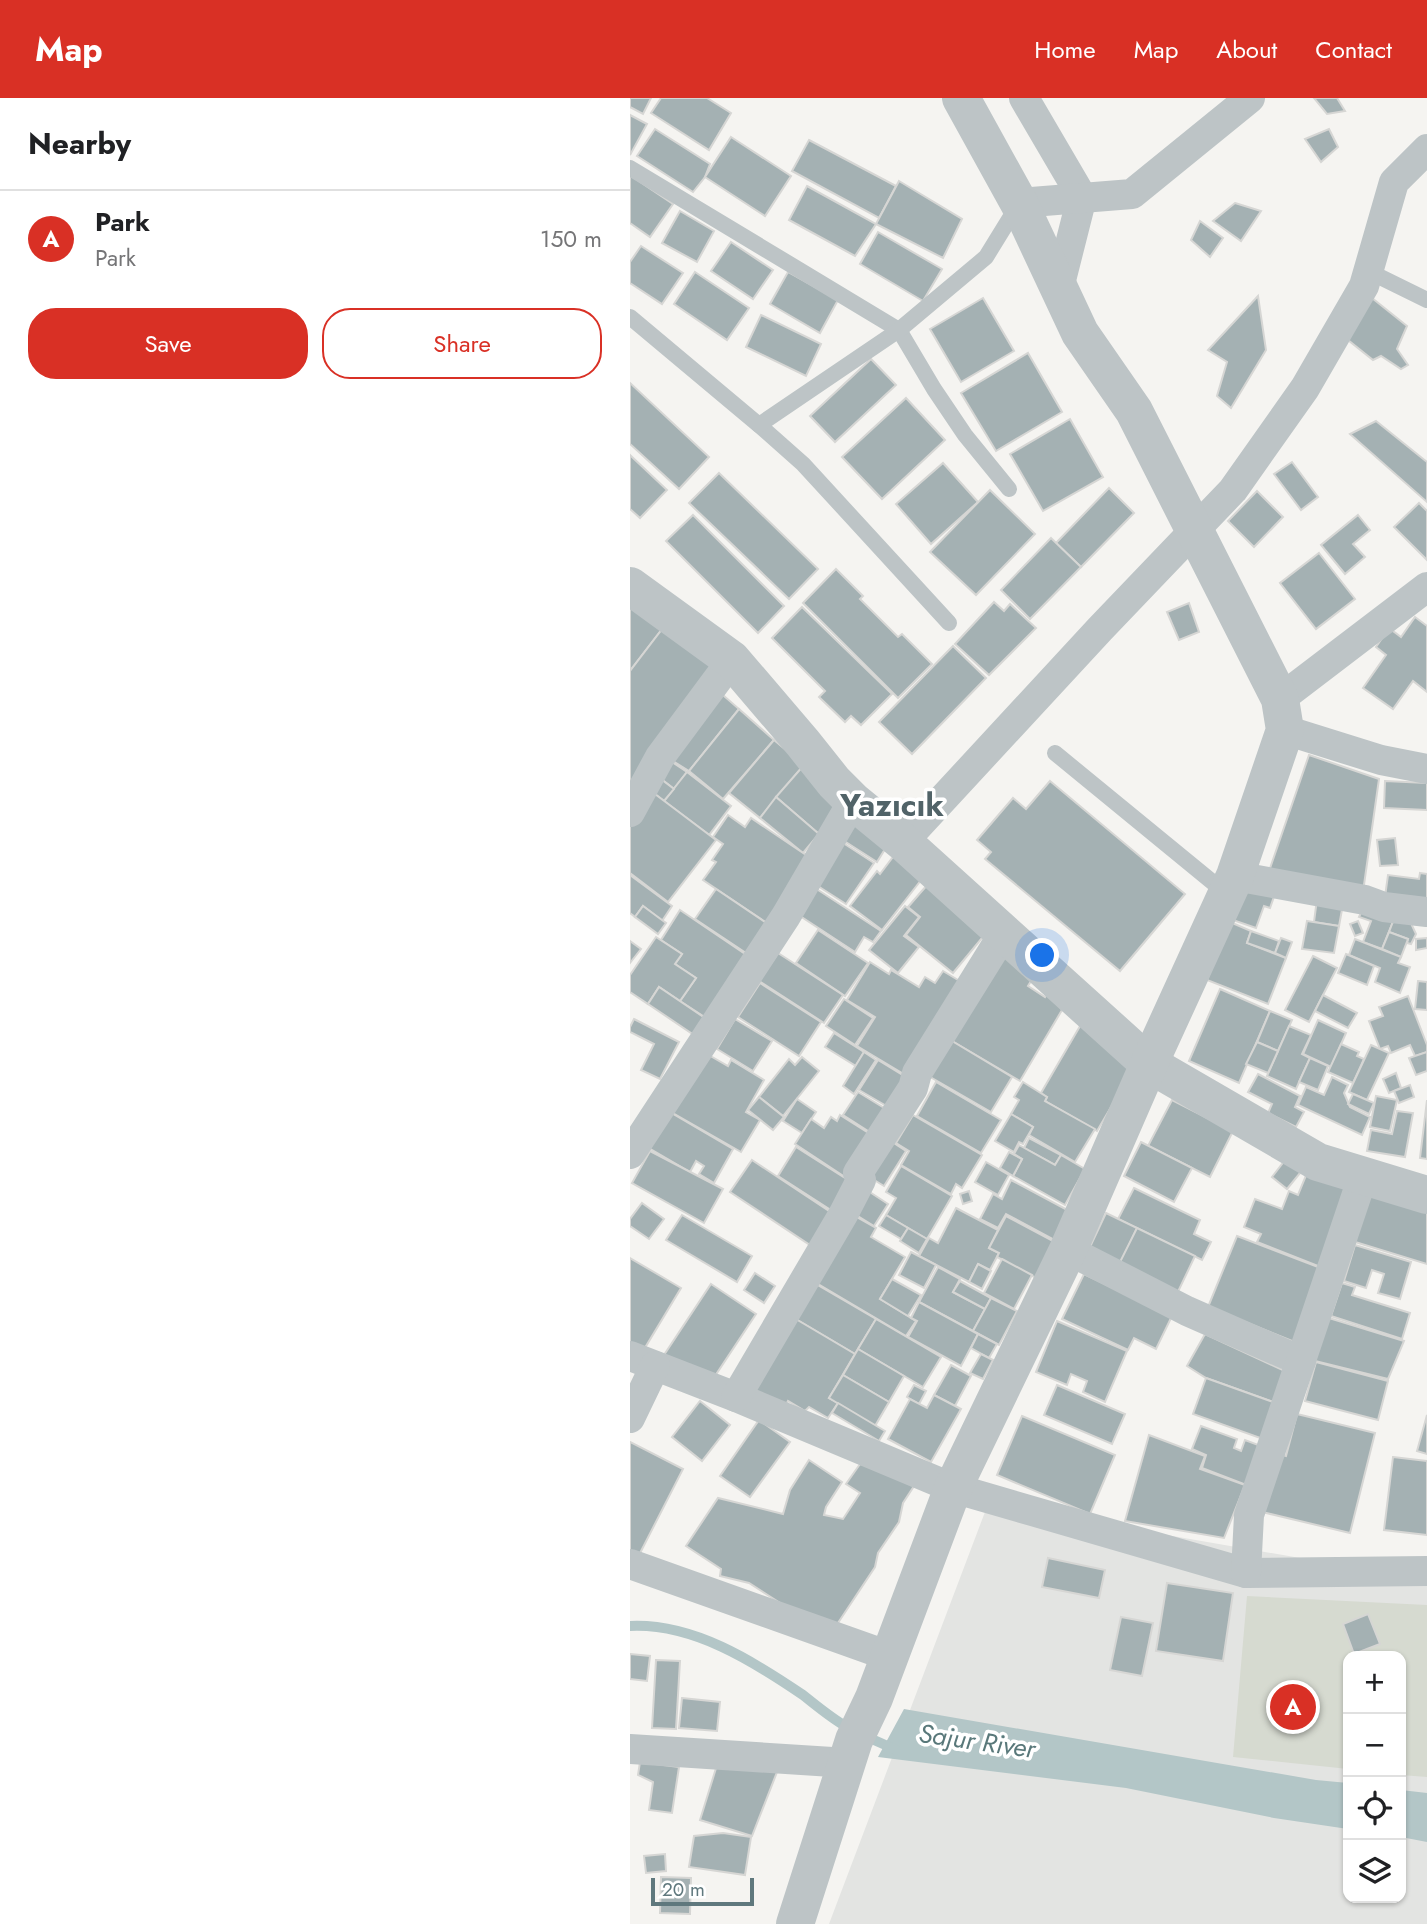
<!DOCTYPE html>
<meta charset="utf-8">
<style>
body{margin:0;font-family:Jost,sans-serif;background:#f6f6f6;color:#202124}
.controls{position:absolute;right:21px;bottom:21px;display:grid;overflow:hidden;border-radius:14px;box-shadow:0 2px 5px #0004}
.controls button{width:63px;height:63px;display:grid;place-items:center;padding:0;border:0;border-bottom:2px solid #e0e0e0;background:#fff;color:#202124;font:35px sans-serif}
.scale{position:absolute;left:21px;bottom:18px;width:103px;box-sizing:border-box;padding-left:7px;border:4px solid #5f787d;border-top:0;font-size:19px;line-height:24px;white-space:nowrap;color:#5f787d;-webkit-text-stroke:5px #fff;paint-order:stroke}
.you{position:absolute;left:413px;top:858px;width:24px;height:24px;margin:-18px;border:5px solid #fff;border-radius:50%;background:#1a73e8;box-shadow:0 0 0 10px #1a73e833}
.badge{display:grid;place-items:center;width:46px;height:46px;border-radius:50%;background:#d93025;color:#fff;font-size:23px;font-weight:700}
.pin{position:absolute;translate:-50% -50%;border:4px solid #fff;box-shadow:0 2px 7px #0006}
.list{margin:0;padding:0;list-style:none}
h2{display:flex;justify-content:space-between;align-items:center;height:91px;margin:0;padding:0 28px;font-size:30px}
h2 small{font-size:23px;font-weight:400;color:#757577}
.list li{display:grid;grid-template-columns:46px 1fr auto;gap:21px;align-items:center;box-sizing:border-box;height:98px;padding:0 28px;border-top:2px solid #e0e0e0}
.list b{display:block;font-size:26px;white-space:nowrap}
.list p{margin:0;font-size:23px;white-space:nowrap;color:#757577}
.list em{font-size:23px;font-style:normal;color:#757577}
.actions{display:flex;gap:14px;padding:21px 28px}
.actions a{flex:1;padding:16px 0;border:2px solid #d93025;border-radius:28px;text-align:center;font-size:24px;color:#d93025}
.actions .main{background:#d93025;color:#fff}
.icon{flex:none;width:38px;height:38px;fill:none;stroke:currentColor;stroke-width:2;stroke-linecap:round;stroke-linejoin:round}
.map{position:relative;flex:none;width:797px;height:1826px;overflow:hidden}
header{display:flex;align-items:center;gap:42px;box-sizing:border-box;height:98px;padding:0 35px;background:#d93025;color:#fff}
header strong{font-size:33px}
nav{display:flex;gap:38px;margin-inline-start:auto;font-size:24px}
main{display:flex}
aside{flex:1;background:#fff}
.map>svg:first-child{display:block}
.built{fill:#e3e4e2;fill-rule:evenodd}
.green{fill:#d6dad0}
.water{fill:#b3c6c7}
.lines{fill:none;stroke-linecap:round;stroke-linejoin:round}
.stream{stroke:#b3c6c7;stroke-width:10}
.building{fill:#a4b1b3;stroke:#d6d6d4;stroke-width:2}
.service{stroke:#bdc4c6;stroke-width:16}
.minor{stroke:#bdc4c6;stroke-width:30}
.tertiary{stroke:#bdc4c6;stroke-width:38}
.labels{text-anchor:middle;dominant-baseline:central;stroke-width:7;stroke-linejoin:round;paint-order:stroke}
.water-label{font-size:26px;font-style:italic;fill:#59787a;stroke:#fff}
.district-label{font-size:32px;font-weight:bold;fill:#516368;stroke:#fff}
</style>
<header>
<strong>Map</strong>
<nav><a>Home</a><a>Map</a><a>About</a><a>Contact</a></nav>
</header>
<main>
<aside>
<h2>Nearby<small></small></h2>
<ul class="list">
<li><span class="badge">A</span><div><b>Park</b><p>Park</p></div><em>150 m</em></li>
</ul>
<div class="actions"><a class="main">Save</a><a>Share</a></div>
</aside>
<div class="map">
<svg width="797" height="1826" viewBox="0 0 797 1826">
<rect width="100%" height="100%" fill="#f5f4f1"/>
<path class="built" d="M358,1406L797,1482V1826H199ZM718,1558H771V1800H718Z"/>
<polygon class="green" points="617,1498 797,1507 797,1679 771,1677 771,1558 718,1558 718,1671 603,1659"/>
<g class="water">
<polygon points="274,1611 686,1682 718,1685 718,1731 644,1720 496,1690 248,1659"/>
<polygon points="771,1692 797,1695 797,1744 771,1739"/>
</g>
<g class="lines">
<path class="stream" d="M0,1528C63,1525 123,1563 173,1597C187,1608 201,1620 217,1629C233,1638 250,1644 266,1652"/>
</g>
<g class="building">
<polygon points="0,0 21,0 13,16 0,9"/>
<polygon points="31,0 77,0 101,15 79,52 21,15"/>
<polygon points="684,0 707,0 715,13 697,16"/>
<polygon points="0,17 17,26 0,57"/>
<polygon points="25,31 80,66 75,79 63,94 7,58"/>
<polygon points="699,31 708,49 691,64 675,41"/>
<polygon points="101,39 161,78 135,118 75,79"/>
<polygon points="179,42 266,88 249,120 162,73"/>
<polygon points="0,77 43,106 20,139 0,125"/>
<polygon points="269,83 332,121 313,160 246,126"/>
<polygon points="177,88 246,126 225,158 159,122"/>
<polygon points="605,105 631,113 611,143 583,123"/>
<polygon points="50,113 84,133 67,164 32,145"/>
<polygon points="570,123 593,140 580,159 561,142"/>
<polygon points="248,134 312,171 293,203 230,166"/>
<polygon points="101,144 143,172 123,201 81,173"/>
<polygon points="11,148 53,175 32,206 0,185 0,164"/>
<polygon points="65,174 119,210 97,242 44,206"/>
<polygon points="158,174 208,202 190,235 140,206"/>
<polygon points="628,198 636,252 601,310 587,298 597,264 578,252"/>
<polygon points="353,200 384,253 331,284 300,231"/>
<polygon points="742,200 777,228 767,251 778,267 771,271 751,258 743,262 713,238"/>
<polygon points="131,217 191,246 176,278 116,249"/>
<polygon points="398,255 432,314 366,353 331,295"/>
<polygon points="241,261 266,287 205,344 180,318"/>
<polygon points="0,285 79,359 49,391 0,346"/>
<polygon points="276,300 315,342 252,401 212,359"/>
<polygon points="440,321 473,379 413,413 380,356"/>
<polygon points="746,323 797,364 797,404 720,336"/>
<polygon points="0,357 37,392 10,420 0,411"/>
<polygon points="662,364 688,399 671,412 644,376"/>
<polygon points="313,365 348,404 301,446 266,406"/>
<polygon points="89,375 188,471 159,501 59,405"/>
<polygon points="479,390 504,415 451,469 426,445"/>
<polygon points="360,392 405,436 346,497 300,454"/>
<polygon points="627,393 653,419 624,449 598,423"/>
<polygon points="789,405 797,413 797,462 764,429"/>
<polygon points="63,417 154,508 128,535 36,443"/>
<polygon points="728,417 740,432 723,446 735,459 715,476 691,447"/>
<polygon points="421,440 451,469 400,521 371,492"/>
<polygon points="689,455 725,501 686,531 650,485"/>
<polygon points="206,471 233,498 230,501 268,539 272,536 302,566 268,600 173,505"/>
<polygon points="0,502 36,526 0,573"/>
<polygon points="364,504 374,513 380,506 406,530 359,577 325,546"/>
<polygon points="559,505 569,534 549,542 537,514"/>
<polygon points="172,509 262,596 231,627 221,618 215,624 189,599 195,593 142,540"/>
<polygon points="785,519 797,528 797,594 783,583 763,611 733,590 756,557 746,549 759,530 771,539"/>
<polygon points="36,526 93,570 0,691 0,573"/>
<polygon points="323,548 356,580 282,656 249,624"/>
<polygon points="86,591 109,611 59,673 33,657"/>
<polygon points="109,611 144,642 93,701 59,673"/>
<polygon points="144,642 174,667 130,720 99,695"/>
<polygon points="679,657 749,681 732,801 637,779"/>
<polygon points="42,664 57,674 44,691 30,680"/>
<polygon points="174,667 214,701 189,736 146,699"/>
<polygon points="57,674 101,708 79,737 34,703"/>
<polygon points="27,678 44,691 34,703 17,690"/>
<polygon points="420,683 555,796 490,873 355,761 361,754 347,742 383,700 396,711"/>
<polygon points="755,683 797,685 797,712 754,710"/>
<polygon points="21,693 86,742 38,804 0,775 0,720"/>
<polygon points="146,699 189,736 173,755 130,720"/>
<polygon points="98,717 115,729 121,720 182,761 138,826 73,782 86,764 82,762 93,746 83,739"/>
<polygon points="222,718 260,743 247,764 208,739"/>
<polygon points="765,740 768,767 750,768 747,742"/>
<polygon points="207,741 244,765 216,806 180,783"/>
<polygon points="266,755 295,777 252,832 220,808 247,773 250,776"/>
<polygon points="790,775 797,776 797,812 754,806 758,777 789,781"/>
<polygon points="0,777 42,808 32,823 13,808 5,819 0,815"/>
<polygon points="611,780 646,793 640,810 634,808 626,830 597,820"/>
<polygon points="298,786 357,834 323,875 276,837 290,819 278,809"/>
<polygon points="182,788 251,833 243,844 234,839 225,854 164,814"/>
<polygon points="86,791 138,826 125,861 65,821"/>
<polygon points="687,801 713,806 709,828 684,824"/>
<polygon points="736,804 766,816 752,851 733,844 741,823 729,819"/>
<polygon points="13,808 36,825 28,836 5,819"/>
<polygon points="275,808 289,819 274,838 289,849 268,875 239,852"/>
<polygon points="50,812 121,860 79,922 50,903 66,880 45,866 52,856 31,842"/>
<polygon points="766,816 779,821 786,836 781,846 777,845 778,841 759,834"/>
<polygon points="677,823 709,828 704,855 672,851"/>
<polygon points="728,823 733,835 725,838 720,826"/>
<polygon points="600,824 621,833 617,845 656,860 638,906 577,882"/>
<polygon points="188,832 238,865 215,898 166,865"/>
<polygon points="621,833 649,843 645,855 617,845"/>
<polygon points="759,834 778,841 771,859 752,851"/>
<polygon points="26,839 52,856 45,866 66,880 50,903 29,889 18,906 0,894 0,877"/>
<polygon points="651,840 662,844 656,860 645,855"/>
<polygon points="797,840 797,850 786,852 786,841"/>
<polygon points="725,841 771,859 768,865 780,869 770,895 745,884 750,870 719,857"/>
<polygon points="0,843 11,851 0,865"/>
<polygon points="369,853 406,875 398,888 415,899 419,892 432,912 390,983 317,940"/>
<polygon points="148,855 213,897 194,925 129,883"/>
<polygon points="716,856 744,868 737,887 708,875"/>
<polygon points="683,858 707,870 679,924 655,912"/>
<polygon points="240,864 259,876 261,872 289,889 295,879 305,885 313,873 338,888 277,978 227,948 245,919 217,902"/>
<polygon points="788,883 797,884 797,912 785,911"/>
<polygon points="130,885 191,924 169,958 108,919"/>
<polygon points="29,889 75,920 64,937 18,906"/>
<polygon points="590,891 640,913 609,985 559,963"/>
<polygon points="693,897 727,915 718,930 685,913"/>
<polygon points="778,898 797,947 797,954 785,958 780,947 761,955 758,948 750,951 739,923 753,918 749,909"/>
<polygon points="214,901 243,920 225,947 196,928"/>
<polygon points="640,913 662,922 648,953 627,944"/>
<polygon points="4,921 49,944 30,981 11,972 24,946 0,934 0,929"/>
<polygon points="105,921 142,943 123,973 87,951"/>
<polygon points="688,922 716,935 701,969 673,956"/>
<polygon points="453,923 507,965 467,1033 415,1003 417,999 411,995"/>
<polygon points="659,928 681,937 672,956 680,960 666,991 637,978"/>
<polygon points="204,935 234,954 226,968 195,949"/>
<polygon points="317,940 382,979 361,1014 295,976"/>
<polygon points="627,944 648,953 638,975 616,966"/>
<polygon points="711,946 729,954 727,958 734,961 723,985 698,974"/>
<polygon points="741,947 759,955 737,1002 719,994"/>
<polygon points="234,954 246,962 224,996 213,988"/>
<polygon points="797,954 797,973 786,977 779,960"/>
<polygon points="77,956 98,968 101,962 134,982 116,1014 130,1022 111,1054 34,1010"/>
<polygon points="172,959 189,973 153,1018 129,999 159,961 165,967"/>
<polygon points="680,960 698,968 688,992 669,984"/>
<polygon points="248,962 284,984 265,1013 229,992"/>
<polygon points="766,975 771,990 759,995 753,981"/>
<polygon points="628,976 670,998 665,1009 674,1014 666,1029 638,1015 642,1006 618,994"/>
<polygon points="702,979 718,987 714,995 720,1009 740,1019 732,1037 668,1007 676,989 694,997"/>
<polygon points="306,984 371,1022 351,1055 287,1018"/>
<polygon points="393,984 417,999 415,1003 465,1031 445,1064 399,1037 403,1029 381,1016 389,1002 384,999"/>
<polygon points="780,987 784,999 769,1005 764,993"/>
<polygon points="228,994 264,1016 249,1040 213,1017"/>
<polygon points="723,996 744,1005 739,1016 718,1006"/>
<polygon points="746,998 767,1002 760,1033 740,1029"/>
<polygon points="129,999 154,1019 143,1032 118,1012"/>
<polygon points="167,1001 186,1014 172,1035 153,1023"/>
<polygon points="542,1002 603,1033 580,1079 518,1048"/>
<polygon points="797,1002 797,1061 790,1060"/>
<polygon points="38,1013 103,1051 84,1085 69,1076 74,1068 66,1063 60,1074 17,1049"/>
<polygon points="767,1013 783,1015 775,1059 737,1053 741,1032 762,1036"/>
<polygon points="381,1016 403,1029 393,1046 389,1044 384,1054 365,1043"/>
<polygon points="210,1017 248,1041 221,1083 165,1046 181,1021 194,1030 201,1019 207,1023"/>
<polygon points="283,1017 352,1057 332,1090 326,1086 321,1096 271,1067 279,1053 266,1045"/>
<polygon points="253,1038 276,1053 254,1088 231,1074"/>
<polygon points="399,1040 431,1057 425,1067 394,1050"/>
<polygon points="511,1044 562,1070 544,1104 494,1078"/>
<polygon points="389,1047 425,1067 431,1057 455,1071 435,1107 383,1078 392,1061 384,1056"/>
<polygon points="166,1049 226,1087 207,1116 148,1078"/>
<polygon points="20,1053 93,1091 74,1125 2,1085"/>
<polygon points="379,1054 392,1061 383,1078 370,1070"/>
<polygon points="659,1057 675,1069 657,1091 642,1079"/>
<polygon points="122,1062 202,1115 180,1147 100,1094"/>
<polygon points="356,1064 379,1077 368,1097 345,1084"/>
<polygon points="271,1068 322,1098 297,1141 256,1117 266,1100 256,1094"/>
<polygon points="679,1070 725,1088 693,1170 627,1144 631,1136 614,1129 625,1101 652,1111 659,1093 668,1097"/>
<polygon points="381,1082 443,1115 428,1144 376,1116 368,1130 350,1121 363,1096 372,1101"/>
<polygon points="232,1089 258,1106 244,1128 218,1112"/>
<polygon points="504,1090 570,1122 564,1136 581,1144 572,1162 488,1121"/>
<polygon points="739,1091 797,1108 797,1166 722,1143"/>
<polygon points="339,1093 342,1103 333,1106 330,1096"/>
<polygon points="12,1105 34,1121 19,1141 0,1128 0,1121"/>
<polygon points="326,1110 368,1132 359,1150 369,1155 360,1172 348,1166 339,1184 289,1158 299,1140 308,1145"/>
<polygon points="476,1115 507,1130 490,1166 459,1151"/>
<polygon points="52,1117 122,1158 107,1184 36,1142"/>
<polygon points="223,1117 246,1130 241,1139 275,1159 250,1201 286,1223 276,1238 183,1183"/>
<polygon points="256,1117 278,1130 271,1141 249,1128"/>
<polygon points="376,1118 425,1144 406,1180 367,1159 369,1155 359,1150"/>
<polygon points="278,1130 297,1141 289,1155 270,1143"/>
<polygon points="507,1130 565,1158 545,1200 486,1172"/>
<polygon points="607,1138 696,1172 667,1245 578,1209"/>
<polygon points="725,1147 781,1164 770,1201 748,1195 754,1176 742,1172 736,1190 714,1183"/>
<polygon points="281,1154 306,1167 294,1190 269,1177"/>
<polygon points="0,1160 51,1190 13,1253 0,1245"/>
<polygon points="372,1161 402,1177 384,1211 354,1195"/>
<polygon points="348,1166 361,1173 352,1191 339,1184"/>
<polygon points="308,1169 330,1181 323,1194 355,1211 343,1233 289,1204"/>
<polygon points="125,1175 145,1188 134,1205 114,1192"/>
<polygon points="454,1176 542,1218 526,1251 504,1240 498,1252 432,1221"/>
<polygon points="262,1181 291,1197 278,1218 250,1201"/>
<polygon points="179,1182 246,1221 225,1256 159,1217"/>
<polygon points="330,1183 361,1200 355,1211 323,1194"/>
<polygon points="712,1185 725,1189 722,1197 780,1215 772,1241 701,1218"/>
<polygon points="81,1186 126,1216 79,1287 34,1257"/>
<polygon points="361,1200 387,1213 369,1247 343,1233"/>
<polygon points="289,1204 348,1236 331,1268 278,1239 287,1223 281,1220"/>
<polygon points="159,1217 225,1256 199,1300 208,1305 198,1320 179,1309 175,1313 158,1303 156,1307 116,1289"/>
<polygon points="699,1220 774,1243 758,1281 681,1262"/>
<polygon points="246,1221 311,1259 293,1289 228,1251"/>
<polygon points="427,1223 497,1253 475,1304 453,1294 457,1283 441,1276 437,1287 406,1274"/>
<polygon points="348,1236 367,1246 359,1260 341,1250"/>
<polygon points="575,1236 657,1274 646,1305 576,1280 557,1268"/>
<polygon points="228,1251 274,1278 259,1304 213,1277"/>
<polygon points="351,1256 363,1262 353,1281 340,1275"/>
<polygon points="686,1264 758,1283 748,1322 675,1303"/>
<polygon points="321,1267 341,1278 325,1308 304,1297"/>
<polygon points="213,1277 259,1304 245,1328 199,1300"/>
<polygon points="576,1280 646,1305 633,1341 563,1316"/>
<polygon points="284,1287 296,1293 289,1306 277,1299"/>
<polygon points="427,1287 495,1316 482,1346 414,1317"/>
<polygon points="304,1297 331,1311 301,1364 258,1341 280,1301 297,1310"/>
<polygon points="70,1303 100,1327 72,1363 42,1339"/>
<polygon points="208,1305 255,1333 249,1343 202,1315"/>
<polygon points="667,1316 745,1335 720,1435 628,1413 643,1354 656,1358"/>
<polygon points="797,1317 797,1356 787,1353"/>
<polygon points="392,1318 485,1357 460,1416 367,1377"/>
<polygon points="129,1322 160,1344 120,1399 90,1378"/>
<polygon points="571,1328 607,1341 604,1350 611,1353 615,1342 639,1351 624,1390 572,1370 576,1357 562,1351"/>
<polygon points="519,1337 575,1358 570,1371 615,1387 594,1440 495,1423"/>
<polygon points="0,1344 53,1371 7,1461 0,1457"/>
<polygon points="763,1359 797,1363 797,1437 754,1432"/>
<polygon points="179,1362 212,1384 196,1409 194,1417 213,1421 230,1395 216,1386 230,1366 290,1379 273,1405 269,1424 248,1455 245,1469 200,1537 119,1485 90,1478 91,1471 56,1448 88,1400 153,1416 160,1392"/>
<polygon points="418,1460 475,1472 469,1500 412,1489"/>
<polygon points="537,1485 603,1495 593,1563 526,1553"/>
<polygon points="738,1516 750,1546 724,1556 713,1526"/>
<polygon points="491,1519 523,1525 512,1578 480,1572"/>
<polygon points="0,1556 20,1558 17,1583 0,1581"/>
<polygon points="26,1562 50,1563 46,1631 22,1630"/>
<polygon points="52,1600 90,1604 87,1633 49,1630"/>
<polygon points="10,1664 49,1669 42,1715 19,1712 23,1684 8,1677"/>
<polygon points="87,1667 149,1669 122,1738 70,1722"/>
<polygon points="93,1735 121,1739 115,1777 59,1769 64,1738"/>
<polygon points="35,1756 36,1773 16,1775 14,1758"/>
<polygon points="31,1779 61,1780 60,1816 30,1815"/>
</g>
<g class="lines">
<g class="service">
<polyline points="0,70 269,232 304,291 335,337 379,391"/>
<polyline points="738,173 797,202"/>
<polyline points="0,219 129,327 173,366 319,525"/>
<polyline points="129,327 269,232 356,159 388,107"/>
<polyline points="425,655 597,796"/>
</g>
<g class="minor">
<polyline points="394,0 452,99 429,190"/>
<polyline points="389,105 502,96 620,0"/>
<polyline points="650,601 797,489"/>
<polyline points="655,632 751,662 797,671"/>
<polyline points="0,714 30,659 102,562"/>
<polyline points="273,744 470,531 603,392 675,290 734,188 764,84 797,51"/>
<polyline points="605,778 735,802 754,809 797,814"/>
<polyline points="0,1056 156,818 223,703"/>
<polyline points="438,1152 557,1213 671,1263"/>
<polyline points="0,1258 106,1299 323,1390 616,1475 797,1473"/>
<polyline points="106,1299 214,1115 231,1082 228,1075 283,990 287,975 374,835"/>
<polyline points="0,1320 25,1268"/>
<polyline points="0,1466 259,1558"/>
<polyline points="616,1475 619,1417 733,1078"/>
<polyline points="0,1651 218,1665"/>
</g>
<g class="tertiary">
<polyline points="0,488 102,562 173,645 204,684 223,703 273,744 519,966 688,1064 797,1097"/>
<polyline points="165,1826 224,1642 244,1600 323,1390 438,1152 519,966 605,778 655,632 650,601 504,313 450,235 389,105 331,0"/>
</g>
</g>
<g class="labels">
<g class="water-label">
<text transform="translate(347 1643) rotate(8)">Sajur River</text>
</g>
<g class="district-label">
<text x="262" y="707">Yazıcık</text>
</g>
</g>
</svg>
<div class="controls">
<button>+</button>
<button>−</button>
<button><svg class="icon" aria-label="locate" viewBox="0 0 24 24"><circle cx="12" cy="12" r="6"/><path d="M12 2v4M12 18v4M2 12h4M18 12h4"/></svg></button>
<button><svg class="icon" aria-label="layers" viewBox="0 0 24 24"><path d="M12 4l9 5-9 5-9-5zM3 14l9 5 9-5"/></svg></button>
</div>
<div class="scale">20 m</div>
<div class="you"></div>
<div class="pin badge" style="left:663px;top:1609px">A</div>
</div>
</main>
